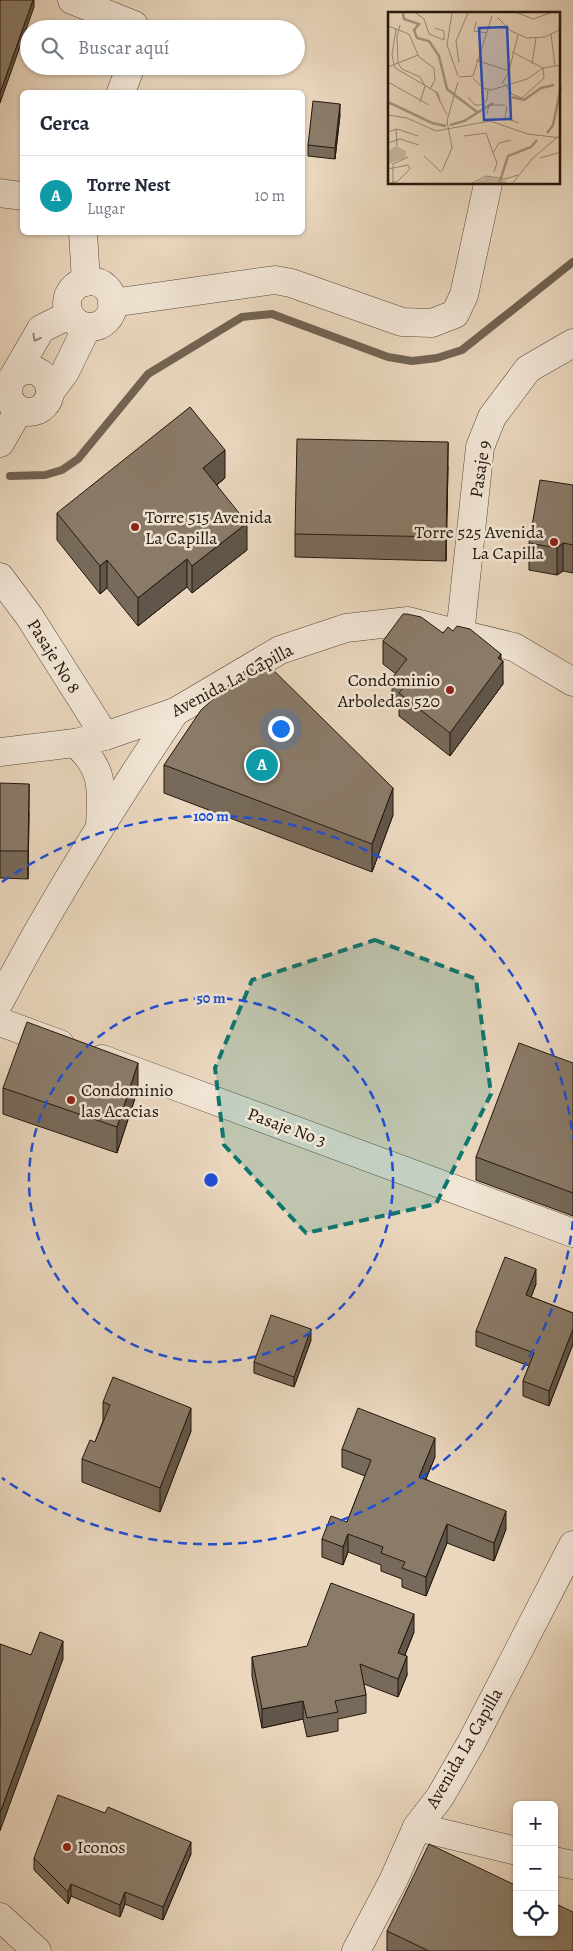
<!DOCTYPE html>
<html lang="es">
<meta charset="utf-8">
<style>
body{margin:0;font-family:Alegreya,serif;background:#f2f2f3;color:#1f2937}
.controls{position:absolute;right:15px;bottom:15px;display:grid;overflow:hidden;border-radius:8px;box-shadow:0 1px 4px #0004}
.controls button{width:45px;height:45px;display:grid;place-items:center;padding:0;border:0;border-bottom:1px solid #e0e1e3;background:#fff;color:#1f2937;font:25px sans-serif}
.you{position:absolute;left:280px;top:728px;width:18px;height:18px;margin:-12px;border:4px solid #fff;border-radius:50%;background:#1a73e8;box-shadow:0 0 0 8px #1a73e833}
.badge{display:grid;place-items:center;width:32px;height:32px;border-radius:50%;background:#0b8043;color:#fff;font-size:16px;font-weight:700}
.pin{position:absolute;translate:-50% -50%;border:2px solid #fff;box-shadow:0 1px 5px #0006}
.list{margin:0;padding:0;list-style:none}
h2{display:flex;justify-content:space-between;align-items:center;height:65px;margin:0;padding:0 20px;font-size:21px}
h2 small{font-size:16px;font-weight:400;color:#747a83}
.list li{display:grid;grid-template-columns:32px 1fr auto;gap:15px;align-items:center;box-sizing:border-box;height:80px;padding:0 20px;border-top:1px solid #e0e1e3}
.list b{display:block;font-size:19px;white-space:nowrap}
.list p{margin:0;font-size:16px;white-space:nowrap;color:#747a83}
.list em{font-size:16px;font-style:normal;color:#747a83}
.icon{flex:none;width:28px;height:28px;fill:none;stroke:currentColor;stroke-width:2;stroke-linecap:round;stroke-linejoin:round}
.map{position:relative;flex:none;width:573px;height:1951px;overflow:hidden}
.search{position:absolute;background:#fff;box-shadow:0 1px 4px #0004;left:20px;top:20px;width:285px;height:55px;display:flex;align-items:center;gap:12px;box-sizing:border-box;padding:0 18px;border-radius:28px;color:#747a83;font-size:19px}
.panel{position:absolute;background:#fff;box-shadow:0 1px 4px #0004;left:20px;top:90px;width:285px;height:145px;border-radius:8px}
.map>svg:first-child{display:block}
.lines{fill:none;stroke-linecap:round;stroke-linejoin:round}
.stream{stroke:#716352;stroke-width:8}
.minor-casing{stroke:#544738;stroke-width:29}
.minor{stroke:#f1e5d5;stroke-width:28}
.wall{fill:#776a5a;stroke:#22170c}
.shaded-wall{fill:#61564a;stroke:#22170c}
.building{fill:#8a7b69;stroke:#22170c}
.oneway{stroke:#94887b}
.marked{fill:#0f766e;fill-opacity:0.2;stroke:#0f766e;stroke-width:4;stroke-dasharray:10 6;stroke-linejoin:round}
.ring{fill:none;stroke:#1d4ed8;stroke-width:2.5;stroke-dasharray:9 6}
.poi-dot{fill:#8f2418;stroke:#f1e5d5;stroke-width:2}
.labels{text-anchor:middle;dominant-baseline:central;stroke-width:5;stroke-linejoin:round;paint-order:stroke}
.street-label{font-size:18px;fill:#22170c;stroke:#f1e5d5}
.poi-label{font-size:18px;fill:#22170c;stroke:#f1e5d5;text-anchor:start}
.inset-river{fill:none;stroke:#a69681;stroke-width:2.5}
.inset-road{fill:none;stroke:#9a8a77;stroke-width:1}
.view{fill:#1d4ed8;fill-opacity:0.15;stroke:#1d4ed8;stroke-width:2.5}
.inset-edge{fill:none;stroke:#22170c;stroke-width:2.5}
.centre{fill:#1d4ed8;stroke:#f1e5d5;stroke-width:2.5}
.ring-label{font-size:15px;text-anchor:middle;font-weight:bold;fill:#1d4ed8;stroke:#f1e5d5;stroke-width:5;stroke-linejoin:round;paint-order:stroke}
</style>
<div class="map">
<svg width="573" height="1951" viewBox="0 0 573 1951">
<rect width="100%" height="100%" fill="#ead7be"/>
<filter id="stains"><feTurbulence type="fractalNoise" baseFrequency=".004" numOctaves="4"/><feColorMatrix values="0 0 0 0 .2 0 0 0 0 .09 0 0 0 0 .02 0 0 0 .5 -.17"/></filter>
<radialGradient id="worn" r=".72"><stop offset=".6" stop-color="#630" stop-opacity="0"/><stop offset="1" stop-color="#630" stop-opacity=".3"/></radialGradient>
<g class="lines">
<polyline class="stream" points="10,476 45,475 62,470 78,459 148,374 242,317 272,314 388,357 412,361 437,358 462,350 573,262"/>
<defs>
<g id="minor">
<polyline points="72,0 134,25 136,29"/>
<polyline points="121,92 131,66"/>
<polyline points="0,193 22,196"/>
<polyline points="83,232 86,282"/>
<circle cx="90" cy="304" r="23"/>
<polyline points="112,303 275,280 291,283 402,322 432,323 455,314 464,295 488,184"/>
<circle cx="29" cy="391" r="21"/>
<polyline points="15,374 41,329 69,315"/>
<polyline points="50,392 65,372 87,327"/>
<polyline points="0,443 19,410"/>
<polyline points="0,577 29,616 105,736"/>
<polyline points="460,634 480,447 492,417 528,369 573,343"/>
<path d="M75,743C104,768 102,789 100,825"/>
<polyline points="0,752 75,743 105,736 175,712 280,650 346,628 408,621 460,634 514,647 573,682"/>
<path d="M0,1001C52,901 112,806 175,712"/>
<polyline points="0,1022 60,1044"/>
<polyline points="102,1059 573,1233"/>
<polyline points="417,1827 517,1851"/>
<polyline points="554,1861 573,1865"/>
<polyline points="0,1917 37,1951"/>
<polyline points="356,1951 393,1881 417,1827 440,1797 471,1743 573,1545"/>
</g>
</defs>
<use href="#minor" class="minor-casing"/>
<use href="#minor" class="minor"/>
</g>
<g class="wall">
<polygon points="340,115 335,159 308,156 308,145"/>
<polygon points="448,466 446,561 295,557 295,534"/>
<polygon points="225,478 217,485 247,550 192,593 187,587 138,626 107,588 100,594 57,540 57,513"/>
<polygon points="573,485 573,573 563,571 557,575 529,570 529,543"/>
<polygon points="453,631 501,660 503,684 450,756 399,716 399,706 392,702 392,678 396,674 383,664 383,641"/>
<polygon points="164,765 393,815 372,872 164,793"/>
<polygon points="0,783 29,812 28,879 0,878"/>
<polygon points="573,1063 573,1216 476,1180 476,1157"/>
<polygon points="3,1088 138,1089 117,1153 3,1114"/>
<polygon points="536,1284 531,1297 573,1313 573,1344 549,1406 523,1396 523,1381 529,1366 476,1346 476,1331"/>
<polygon points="311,1340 294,1387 254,1373 254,1362"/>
<polygon points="103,1402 191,1431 160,1512 82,1482 82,1459 95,1442 103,1421"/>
<polygon points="342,1449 435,1457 426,1479 506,1529 494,1561 447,1543 426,1596 402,1587 402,1579 381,1571 381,1565 348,1552 343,1565 322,1557 322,1539 347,1522 365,1476 342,1467"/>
<polygon points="414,1632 405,1655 407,1675 398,1697 364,1684 366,1695 366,1713 338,1719 338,1731 307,1737 303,1719 262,1728 252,1676 252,1657"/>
<polygon points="191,1854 163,1920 125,1904 120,1917 71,1896 68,1904 34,1870 34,1858"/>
<polygon points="387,1931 573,1951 387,1951"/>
</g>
<g class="shaded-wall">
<polygon points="33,0 34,0 34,7 0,103 0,93"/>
<polygon points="340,104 340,115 335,159 335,148"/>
<polygon points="448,442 448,466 446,561 446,537"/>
<polygon points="225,450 225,478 203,495 203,468"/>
<polygon points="247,523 247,550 192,593 192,566"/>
<polygon points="563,543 563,571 557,575 557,548"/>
<polygon points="187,559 187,587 138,626 138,598"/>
<polygon points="107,560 107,588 100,594 100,566"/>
<polygon points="501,654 501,664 503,661 503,684 450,756 450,733"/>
<polygon points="29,784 29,812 28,879 28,851"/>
<polygon points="393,788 393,815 372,872 372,844"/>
<polygon points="138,1063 138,1089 117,1153 117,1127"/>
<polygon points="536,1269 536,1284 526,1310 526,1295"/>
<polygon points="311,1329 311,1340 294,1387 294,1377"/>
<polygon points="573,1329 573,1344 549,1406 549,1391"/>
<polygon points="191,1408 191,1431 160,1512 160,1488"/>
<polygon points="435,1438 435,1457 419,1495 419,1477"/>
<polygon points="506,1511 506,1529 494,1561 494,1543"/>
<polygon points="447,1524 447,1543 426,1596 426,1577"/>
<polygon points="348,1534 348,1552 343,1565 343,1547"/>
<polygon points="414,1614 414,1632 398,1672 398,1653"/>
<polygon points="63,1641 63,1659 0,1831 0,1813"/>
<polygon points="407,1656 407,1675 398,1697 398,1679"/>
<polygon points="303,1701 303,1719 262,1728 262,1709"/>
<polygon points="191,1842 191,1854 163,1920 163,1907"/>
<polygon points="71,1884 71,1896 68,1904 68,1892"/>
<polygon points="125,1892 125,1904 120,1917 120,1905"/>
</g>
<g class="building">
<polygon points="0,0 33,0 0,93"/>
<polygon points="313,101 340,104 335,148 308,145"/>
<polygon points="190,407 225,450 203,468 247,523 192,566 187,559 138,598 107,560 100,566 57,513"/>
<polygon points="297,439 448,442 446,537 295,534"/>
<polygon points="540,480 573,485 573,545 563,543 557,548 529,543"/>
<polygon points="403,614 407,614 421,617 443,633 448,627 453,631 457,626 470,629 501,654 498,658 503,661 450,733 399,693 404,687 392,678 407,659 383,641"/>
<polygon points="260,657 393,788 372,844 164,765 201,710"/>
<polygon points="0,783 29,784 28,851 0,851"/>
<polygon points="27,1022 138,1063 117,1127 3,1088"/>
<polygon points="519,1043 573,1063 573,1193 476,1157"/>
<polygon points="505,1257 536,1269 526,1295 573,1313 573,1329 549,1391 523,1381 534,1353 476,1331"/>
<polygon points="271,1315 311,1329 294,1377 254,1362"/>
<polygon points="113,1377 191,1408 160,1488 82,1459 90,1440 95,1442 110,1405 103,1402"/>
<polygon points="358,1408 435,1438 419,1477 506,1511 494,1543 447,1524 426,1577 402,1568 405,1562 381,1553 383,1547 348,1534 343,1547 322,1539 331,1516 347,1522 371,1460 342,1449"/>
<polygon points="331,1583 414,1614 398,1653 407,1656 398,1679 360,1664 366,1695 335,1701 338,1712 307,1718 303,1701 262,1709 252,1657 307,1646"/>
<polygon points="40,1632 63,1641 0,1813 0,1644 31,1655"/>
<polygon points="58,1795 105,1813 108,1807 191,1842 163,1907 125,1892 120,1905 71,1884 68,1892 34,1858"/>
<polygon points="429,1844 517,1886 517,1932 554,1932 554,1903 573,1912 573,1951 429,1951 387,1931"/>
</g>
<defs><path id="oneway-chevron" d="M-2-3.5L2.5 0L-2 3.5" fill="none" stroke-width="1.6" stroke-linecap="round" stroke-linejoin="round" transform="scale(1.25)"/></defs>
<use class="oneway" href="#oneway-chevron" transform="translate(36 338) rotate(119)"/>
<path class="marked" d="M375,940L476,979L491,1094L436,1204L306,1233L224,1145L215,1068L252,980Z"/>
<g class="ring">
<circle cx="211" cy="1180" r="182"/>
<path d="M573 1221A364 364 0 0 1 2 1478M2 882A364 364 0 0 1 573 1139"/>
</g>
<g class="poi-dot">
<circle cx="135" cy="527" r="5"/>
<circle cx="554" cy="542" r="5"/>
<circle cx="450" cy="690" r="5"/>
<circle cx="71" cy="1100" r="5"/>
<circle cx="67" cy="1847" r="5"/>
</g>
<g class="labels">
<g class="street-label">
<text transform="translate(480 469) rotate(-81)">Pasaje 9</text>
<text transform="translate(54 656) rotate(58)">Pasaje No 8</text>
<text transform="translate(232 680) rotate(-28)">Avenida La Capilla</text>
<text transform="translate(287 1127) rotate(20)">Pasaje No 3</text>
<text transform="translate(464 1748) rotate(-60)">Avenida La Capilla</text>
</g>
<g class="poi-label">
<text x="145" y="517">Torre 515 Avenida<tspan x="145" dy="21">La Capilla</tspan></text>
<text x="544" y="532" text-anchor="end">Torre 525 Avenida<tspan x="544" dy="21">La Capilla</tspan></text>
<text x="440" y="680" text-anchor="end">Condominio<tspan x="440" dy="21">Arboledas 520</tspan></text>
<text x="81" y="1090">Condominio<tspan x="81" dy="21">las Acacias</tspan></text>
<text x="77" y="1847">Iconos</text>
</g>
</g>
<g transform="translate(388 12)">
<rect width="172" height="172" fill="#ead7be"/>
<path d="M8,134L18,139L17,146L1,152L0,139ZM99,165L117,168L119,171L84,172Z" fill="#c8b6a0"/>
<path class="inset-river" d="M15,1L16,7L31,12L26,18L29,26L41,29L51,44L59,77L89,100M124,85L136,88L153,76L166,73M0,90L44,111L58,114M62,113L76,109L105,91M159,121L165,113L173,75M111,172L120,144L143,135L149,128"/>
<path class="inset-road" d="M28,1L36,7L41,22L56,28V19L47,16M64,1L59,33L70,64M130,1L145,7L162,1M109,5L123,19L139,26L157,25L173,17M88,10L86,19L99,21M12,13L9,24L10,51L14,57L32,65L37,74L32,90M0,14L21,22L31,45L46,56L47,68L42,77M8,17L4,43L7,56L50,81L52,90M163,22L167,54M88,48L121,59M71,51L68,29L80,1M144,52L148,26M0,55L30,43M71,65L85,64L104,4M85,66L95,76L103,78L139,67L155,56L173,53M0,70L41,93M114,72L121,59L130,23M117,72L124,82L134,86L156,66L155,56L124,40M47,79L59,103M80,85L87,93H93L99,88L100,78M119,94L117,106L131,111M99,102L101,93H117M0,103L19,106L48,119L102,109L140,122L173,126M8,117L9,134M0,120L9,117L30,124M76,124L98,121L105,141L111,131L123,128M0,131L12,127L31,133M105,141L109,151L106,160M36,144L53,160M152,146L173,140M0,157L20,153L22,157L10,169L0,172M54,159L64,136L59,109L70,70M5,171V152L20,145M82,172L98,164L117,167L130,163M124,172L144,147L173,122"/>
<path class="view" d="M119,15L123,107L96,108L91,16Z"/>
<rect width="172" height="172" class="inset-edge"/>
</g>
<circle cx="211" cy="1180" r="8" class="centre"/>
<g class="ring-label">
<text x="211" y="821">100 m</text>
<text x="211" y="1003">50 m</text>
</g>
<rect width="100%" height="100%" filter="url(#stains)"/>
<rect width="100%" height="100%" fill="url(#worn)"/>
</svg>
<div class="controls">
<button>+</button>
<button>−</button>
<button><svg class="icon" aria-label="locate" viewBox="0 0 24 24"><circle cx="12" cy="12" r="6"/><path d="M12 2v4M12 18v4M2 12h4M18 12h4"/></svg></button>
</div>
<div class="you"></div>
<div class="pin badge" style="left:262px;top:765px;background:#0f9aa8">A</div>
<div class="search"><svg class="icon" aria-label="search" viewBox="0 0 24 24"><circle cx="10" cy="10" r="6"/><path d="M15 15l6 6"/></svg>Buscar aquí</div>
<section class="panel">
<h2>Cerca<small></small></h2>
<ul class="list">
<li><span class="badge" style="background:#0f9aa8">A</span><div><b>Torre Nest</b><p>Lugar</p></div><em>10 m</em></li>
</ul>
</section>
</div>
